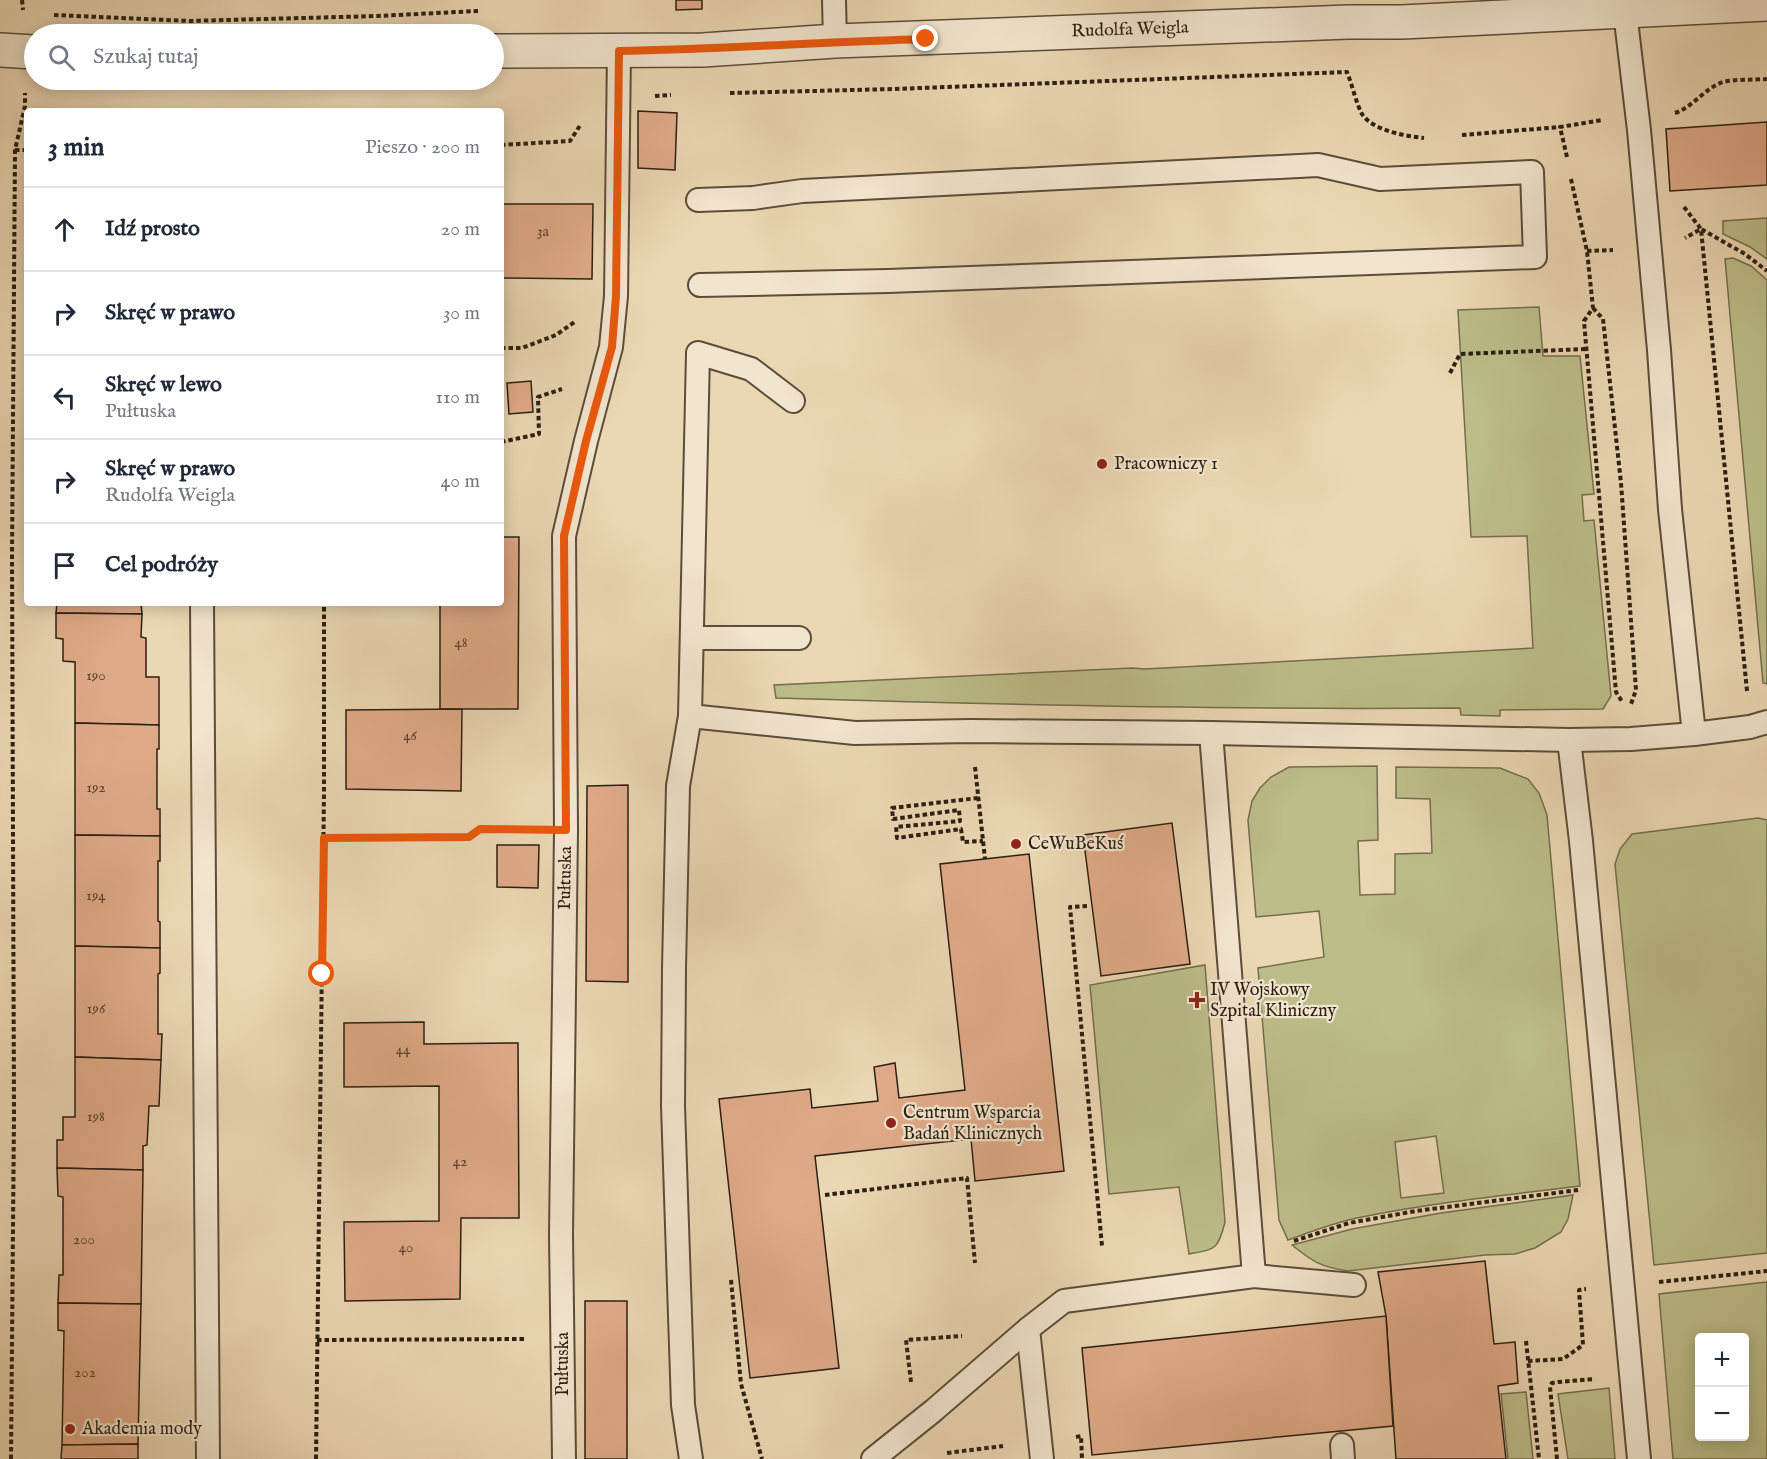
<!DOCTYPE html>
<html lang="pl">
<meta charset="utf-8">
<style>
body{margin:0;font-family:"IM FELL English",serif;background:#f6f6f7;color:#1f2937}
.controls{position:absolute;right:18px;bottom:18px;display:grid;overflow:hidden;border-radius:6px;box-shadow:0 3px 15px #0003}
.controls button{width:54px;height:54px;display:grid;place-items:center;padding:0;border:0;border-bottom:2px solid #e0e1e3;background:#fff;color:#1f2937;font:30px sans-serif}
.stop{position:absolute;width:18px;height:18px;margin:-14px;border:4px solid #ea580c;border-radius:50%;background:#fff}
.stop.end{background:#ea580c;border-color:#fff;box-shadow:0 2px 6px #0008}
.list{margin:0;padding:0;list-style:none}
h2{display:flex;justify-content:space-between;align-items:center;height:78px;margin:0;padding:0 24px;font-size:26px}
h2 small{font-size:20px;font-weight:400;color:#747a83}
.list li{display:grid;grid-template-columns:39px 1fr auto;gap:18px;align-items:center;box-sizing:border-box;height:84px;padding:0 24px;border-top:2px solid #e0e1e3}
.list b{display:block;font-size:22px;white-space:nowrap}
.list p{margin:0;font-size:20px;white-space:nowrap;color:#747a83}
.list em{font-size:20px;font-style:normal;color:#747a83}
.icon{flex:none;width:33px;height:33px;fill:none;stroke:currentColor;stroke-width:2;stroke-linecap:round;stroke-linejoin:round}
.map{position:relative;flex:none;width:1767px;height:1459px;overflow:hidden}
.search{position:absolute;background:#fff;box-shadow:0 3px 15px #0003;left:24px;top:24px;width:480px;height:66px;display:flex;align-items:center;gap:15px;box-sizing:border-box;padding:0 21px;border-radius:33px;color:#747a83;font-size:22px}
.panel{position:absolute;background:#fff;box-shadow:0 3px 15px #0003;left:24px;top:108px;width:480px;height:498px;border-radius:6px}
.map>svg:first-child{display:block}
.green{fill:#bcbd89;stroke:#746e4e;stroke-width:1.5;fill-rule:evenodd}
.building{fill:#e0aa88;stroke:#2b1f12;stroke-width:1.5}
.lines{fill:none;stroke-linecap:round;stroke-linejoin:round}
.lane-casing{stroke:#5b4d3a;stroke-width:26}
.street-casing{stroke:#5b4d3a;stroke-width:36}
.path{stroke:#2b1f12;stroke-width:4;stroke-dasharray:4.5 3;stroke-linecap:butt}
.lane{stroke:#f2e5ce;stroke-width:22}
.street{stroke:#f2e5ce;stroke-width:33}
.route{stroke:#ea580c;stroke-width:8}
.poi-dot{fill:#8f2418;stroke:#f2e5ce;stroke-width:2}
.labels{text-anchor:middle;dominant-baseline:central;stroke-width:4.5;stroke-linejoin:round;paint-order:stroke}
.number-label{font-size:15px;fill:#584230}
.street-label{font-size:18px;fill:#2b1f12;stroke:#f2e5ce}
.poi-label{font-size:18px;fill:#2b1f12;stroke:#f2e5ce;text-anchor:start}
</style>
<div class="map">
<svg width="1767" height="1459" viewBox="0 0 1767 1459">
<rect width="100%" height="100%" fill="#ebd7b3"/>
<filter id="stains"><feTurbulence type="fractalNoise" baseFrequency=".00333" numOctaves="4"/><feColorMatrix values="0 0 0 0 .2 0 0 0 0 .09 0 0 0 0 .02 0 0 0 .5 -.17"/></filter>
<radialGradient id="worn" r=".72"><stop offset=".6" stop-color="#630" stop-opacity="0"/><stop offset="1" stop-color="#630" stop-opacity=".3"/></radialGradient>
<g class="green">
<polygon points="1767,218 1767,259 1750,247 1723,234 1723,221"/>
<polygon points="1733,258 1751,266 1767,280 1767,684 1763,683 1725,259"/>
<path d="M1539,307L1543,356H1580L1594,494L1582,495L1584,521L1594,520L1611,696L1603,709L1500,710V716L1461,715L1460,708C1232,710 1004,705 776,698L774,685L1132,668L1145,669L1533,648L1527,536L1471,537L1458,310Z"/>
<path d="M1377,766L1378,840L1358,841L1360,895L1395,894V854L1432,853L1430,799L1396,798V767L1500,768L1528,779L1539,793L1547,815L1580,1186C1506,1195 1431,1203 1357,1218C1333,1223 1310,1232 1288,1240L1279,1220L1258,968L1324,957L1319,911L1256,917L1248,820L1252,801L1260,788L1271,777L1289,767ZM1436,1136L1444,1193L1401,1198L1395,1142Z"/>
<polygon points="1758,818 1767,820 1767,1253 1654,1265 1615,864 1620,849 1632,834"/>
<path d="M1205,965L1225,1222C1218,1250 1216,1249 1189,1254L1179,1187L1109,1194L1090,985Z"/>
<path d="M1573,1195L1568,1219L1561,1232L1535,1248L1515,1254L1485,1255L1348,1271C1321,1267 1313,1262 1292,1245L1352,1229L1441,1213Z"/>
<path d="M1767,1282V1459H1673L1659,1294ZM1700,1338H1744V1436H1700Z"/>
<polygon points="1609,1388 1615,1459 1568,1459 1558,1394"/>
<polygon points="1526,1392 1533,1459 1508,1459 1501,1394"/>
</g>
<g class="building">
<polygon points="676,0 702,0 702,9 676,10"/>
<polygon points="638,111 677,113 675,170 638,168"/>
<polygon points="1767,122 1767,185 1670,191 1666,129"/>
<polygon points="501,204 593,204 592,279 501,278"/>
<polygon points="531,381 533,412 509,414 507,383"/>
<polygon points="501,537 519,537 518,709 440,709 440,603 501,603"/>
<polygon points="57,603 141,603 142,614 56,613"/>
<polygon points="56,613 142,614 141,637 146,638 146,677 159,677 159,725 75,723 75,662 63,661 63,639 56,638"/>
<polygon points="462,709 461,791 346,789 346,710"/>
<polygon points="75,723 159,725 159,749 157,749 157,809 160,809 160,836 75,835"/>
<polygon points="628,785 628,982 586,981 587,786"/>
<polygon points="1172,823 1190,964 1101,976 1083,835"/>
<polygon points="75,835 160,836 160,861 158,861 158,921 160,922 160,948 75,946"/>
<polygon points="497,845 539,845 538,888 497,887"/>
<polygon points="1029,854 1064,1171 975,1181 971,1139 815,1156 839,1368 750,1378 719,1099 810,1089 812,1108 878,1101 874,1067 895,1063 899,1098 965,1090 940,864"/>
<polygon points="75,946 160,948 160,973 158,974 158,1034 162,1034 161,1060 75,1057"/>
<polygon points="424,1022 424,1044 518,1043 519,1218 461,1218 460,1299 345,1301 344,1222 439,1221 439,1086 344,1087 344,1023"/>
<polygon points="75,1057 161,1060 159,1106 149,1106 147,1145 143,1146 143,1170 57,1168 57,1140 63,1140 63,1117 75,1117"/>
<polygon points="57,1168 143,1170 141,1304 58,1303 59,1275 63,1275 63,1197 58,1196"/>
<polygon points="1485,1261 1494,1344 1515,1342 1518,1383 1498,1386 1506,1459 1396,1459 1386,1316 1378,1272"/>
<rect x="585" y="1301" width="42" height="158"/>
<polygon points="58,1303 141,1304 138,1444 62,1445 64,1331 58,1330"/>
<polygon points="1386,1316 1393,1426 1092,1455 1082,1348"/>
<polygon points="138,1444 138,1459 61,1459 62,1445"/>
</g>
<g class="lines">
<defs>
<g id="lane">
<polyline points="834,0 835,41"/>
<polyline points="1625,12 1639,130 1659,350 1670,509 1694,734"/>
<polyline points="698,200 753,198 802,191 1318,165 1380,179 1532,172 1535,257 888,281 700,285"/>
<polyline points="202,603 208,1459"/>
<polyline points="692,638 799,638"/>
<polyline points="690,716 698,353 751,369 793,401"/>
<polyline points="1211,733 1254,1276"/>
<polyline points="1569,740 1581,841 1639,1459"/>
<polyline points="1028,1329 1042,1459"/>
<polyline points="1342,1445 1343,1459"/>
<polyline points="564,1459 561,1235 566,830 564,536 586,441 611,347 616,296 619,51"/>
<polyline points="691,1459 683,1405 673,1106 674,968 678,786 690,716 855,733 971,731 1211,733 1569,740 1631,739 1694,734 1750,727 1767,722"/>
<polyline points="873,1459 933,1411 1028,1329 1064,1301 1254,1276 1354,1285"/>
</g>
<g id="street">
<polyline points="0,50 34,52"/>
<polyline points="494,51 703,50 835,41 1348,22 1402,22 1767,4"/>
</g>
</defs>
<use href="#lane" class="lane-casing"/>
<use href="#street" class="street-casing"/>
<g class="path">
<polyline points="22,0 23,10"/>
<polyline points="54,15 189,21 378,16 478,11"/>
<path d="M730,93L894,89L1347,72C1352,84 1356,103 1362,114C1373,131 1406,136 1424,138"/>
<polyline points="655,96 671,95"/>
<path d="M1675,113C1693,107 1705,88 1723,82C1736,79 1754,80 1767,79"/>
<polyline points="1462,135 1560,127"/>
<polyline points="501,145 570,141 581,124"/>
<polyline points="15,150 27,150"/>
<polyline points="1567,157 1560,127 1602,120"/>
<polyline points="1571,179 1587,251 1593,308 1584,321 1616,692 1623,703"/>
<polyline points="1684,207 1701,229 1685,238"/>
<polyline points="1587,251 1613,250"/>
<polyline points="1593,308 1603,319 1621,483 1636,690 1631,704"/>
<polyline points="501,348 522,348 556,335 576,321"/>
<polyline points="1450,373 1460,354 1587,349"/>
<polyline points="501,442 539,434 538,397 562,389"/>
<polyline points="1747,691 1701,229 1745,254 1767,271"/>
<polyline points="975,767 985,859"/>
<polyline points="978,798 892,808 893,819 959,810 960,821 896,827 897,838 961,829 963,842 983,841"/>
<polyline points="324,838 469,837 480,829 531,830"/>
<polyline points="1087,906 1070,907 1102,1246"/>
<polyline points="825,1195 967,1178 975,1263"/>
<polyline points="1294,1241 1349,1223 1416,1211 1578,1190"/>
<polyline points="731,1280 741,1384 762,1459"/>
<polyline points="1659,1282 1767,1271"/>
<polyline points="317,1340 526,1339"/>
<polyline points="1526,1341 1539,1459"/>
<polyline points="1528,1361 1563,1359 1583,1345 1579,1290 1586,1289"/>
<polyline points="911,1382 906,1340 962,1336"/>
<polyline points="1076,1437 1081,1436 1082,1459"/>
<polyline points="947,1453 1003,1446"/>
<polyline points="11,1459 14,1114 12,556 15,150 25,106 25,93"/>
<polyline points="316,1459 324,793 324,603"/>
<polyline points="1557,1459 1550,1387 1552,1383 1558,1382 1595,1379"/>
</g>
<use href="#lane" class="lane"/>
<use href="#street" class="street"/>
</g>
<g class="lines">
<path class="route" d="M322,974L324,838L469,837L480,829L566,830L564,536L586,441L612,347L616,296L619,51C722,49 824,42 926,39"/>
</g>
<g class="poi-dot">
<circle cx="1102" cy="464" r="6"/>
<circle cx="1016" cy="844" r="6"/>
<path d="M1194 991h6v6h6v6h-6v6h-6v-6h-6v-6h6z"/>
<circle cx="891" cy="1123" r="6"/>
<circle cx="70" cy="1429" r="6"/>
</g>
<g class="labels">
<g class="number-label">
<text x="543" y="231">3a</text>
<text x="461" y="642">48</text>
<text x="96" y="675">190</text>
<text x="410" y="735">46</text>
<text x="96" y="787">192</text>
<text x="96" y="895">194</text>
<text x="96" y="1008">196</text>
<text x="403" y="1049">44</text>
<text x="96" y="1116">198</text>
<text x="460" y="1161">42</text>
<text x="84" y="1239">200</text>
<text x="406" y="1247">40</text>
<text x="85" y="1372">202</text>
</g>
<g class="street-label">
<text transform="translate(1130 30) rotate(-2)">Rudolfa Weigla</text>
<text transform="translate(566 878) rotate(-89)">Pułtuska</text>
<text transform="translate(563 1364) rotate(-90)">Pułtuska</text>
</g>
<g class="poi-label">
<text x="1114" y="464">Pracowniczy 1</text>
<text x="1028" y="844">CeWuBeKuś</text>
<text x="1210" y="990">IV Wojskowy<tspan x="1210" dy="21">Szpital Kliniczny</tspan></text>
<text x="903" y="1113">Centrum Wsparcia<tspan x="903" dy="21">Badań Klinicznych</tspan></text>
<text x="82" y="1429">Akademia mody</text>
</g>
</g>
<rect width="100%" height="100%" filter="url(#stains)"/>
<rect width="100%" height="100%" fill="url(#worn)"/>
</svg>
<div class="controls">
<button>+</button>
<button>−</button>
</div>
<div class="stop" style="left:322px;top:974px"></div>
<div class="stop end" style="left:926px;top:39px"></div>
<div class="search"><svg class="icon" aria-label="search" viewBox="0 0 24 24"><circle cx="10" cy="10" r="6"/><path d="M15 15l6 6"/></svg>Szukaj tutaj</div>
<section class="panel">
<h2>3 min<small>Pieszo · 200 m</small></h2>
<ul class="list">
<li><svg class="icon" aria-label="ahead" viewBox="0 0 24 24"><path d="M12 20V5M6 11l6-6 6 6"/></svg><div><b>Idź prosto</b></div><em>20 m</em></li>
<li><svg class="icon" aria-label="right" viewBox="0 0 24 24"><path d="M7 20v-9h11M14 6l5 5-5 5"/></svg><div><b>Skręć w prawo</b></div><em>30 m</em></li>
<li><svg class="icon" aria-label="left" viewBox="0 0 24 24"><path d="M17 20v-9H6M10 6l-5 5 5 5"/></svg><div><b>Skręć w lewo</b><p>Pułtuska</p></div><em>110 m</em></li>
<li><svg class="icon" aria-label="right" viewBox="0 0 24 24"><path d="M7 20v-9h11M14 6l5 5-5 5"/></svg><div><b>Skręć w prawo</b><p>Rudolfa Weigla</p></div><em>40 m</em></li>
<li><svg class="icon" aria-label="arrive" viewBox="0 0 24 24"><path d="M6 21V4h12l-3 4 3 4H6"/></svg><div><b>Cel podróży</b></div></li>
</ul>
</section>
</div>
